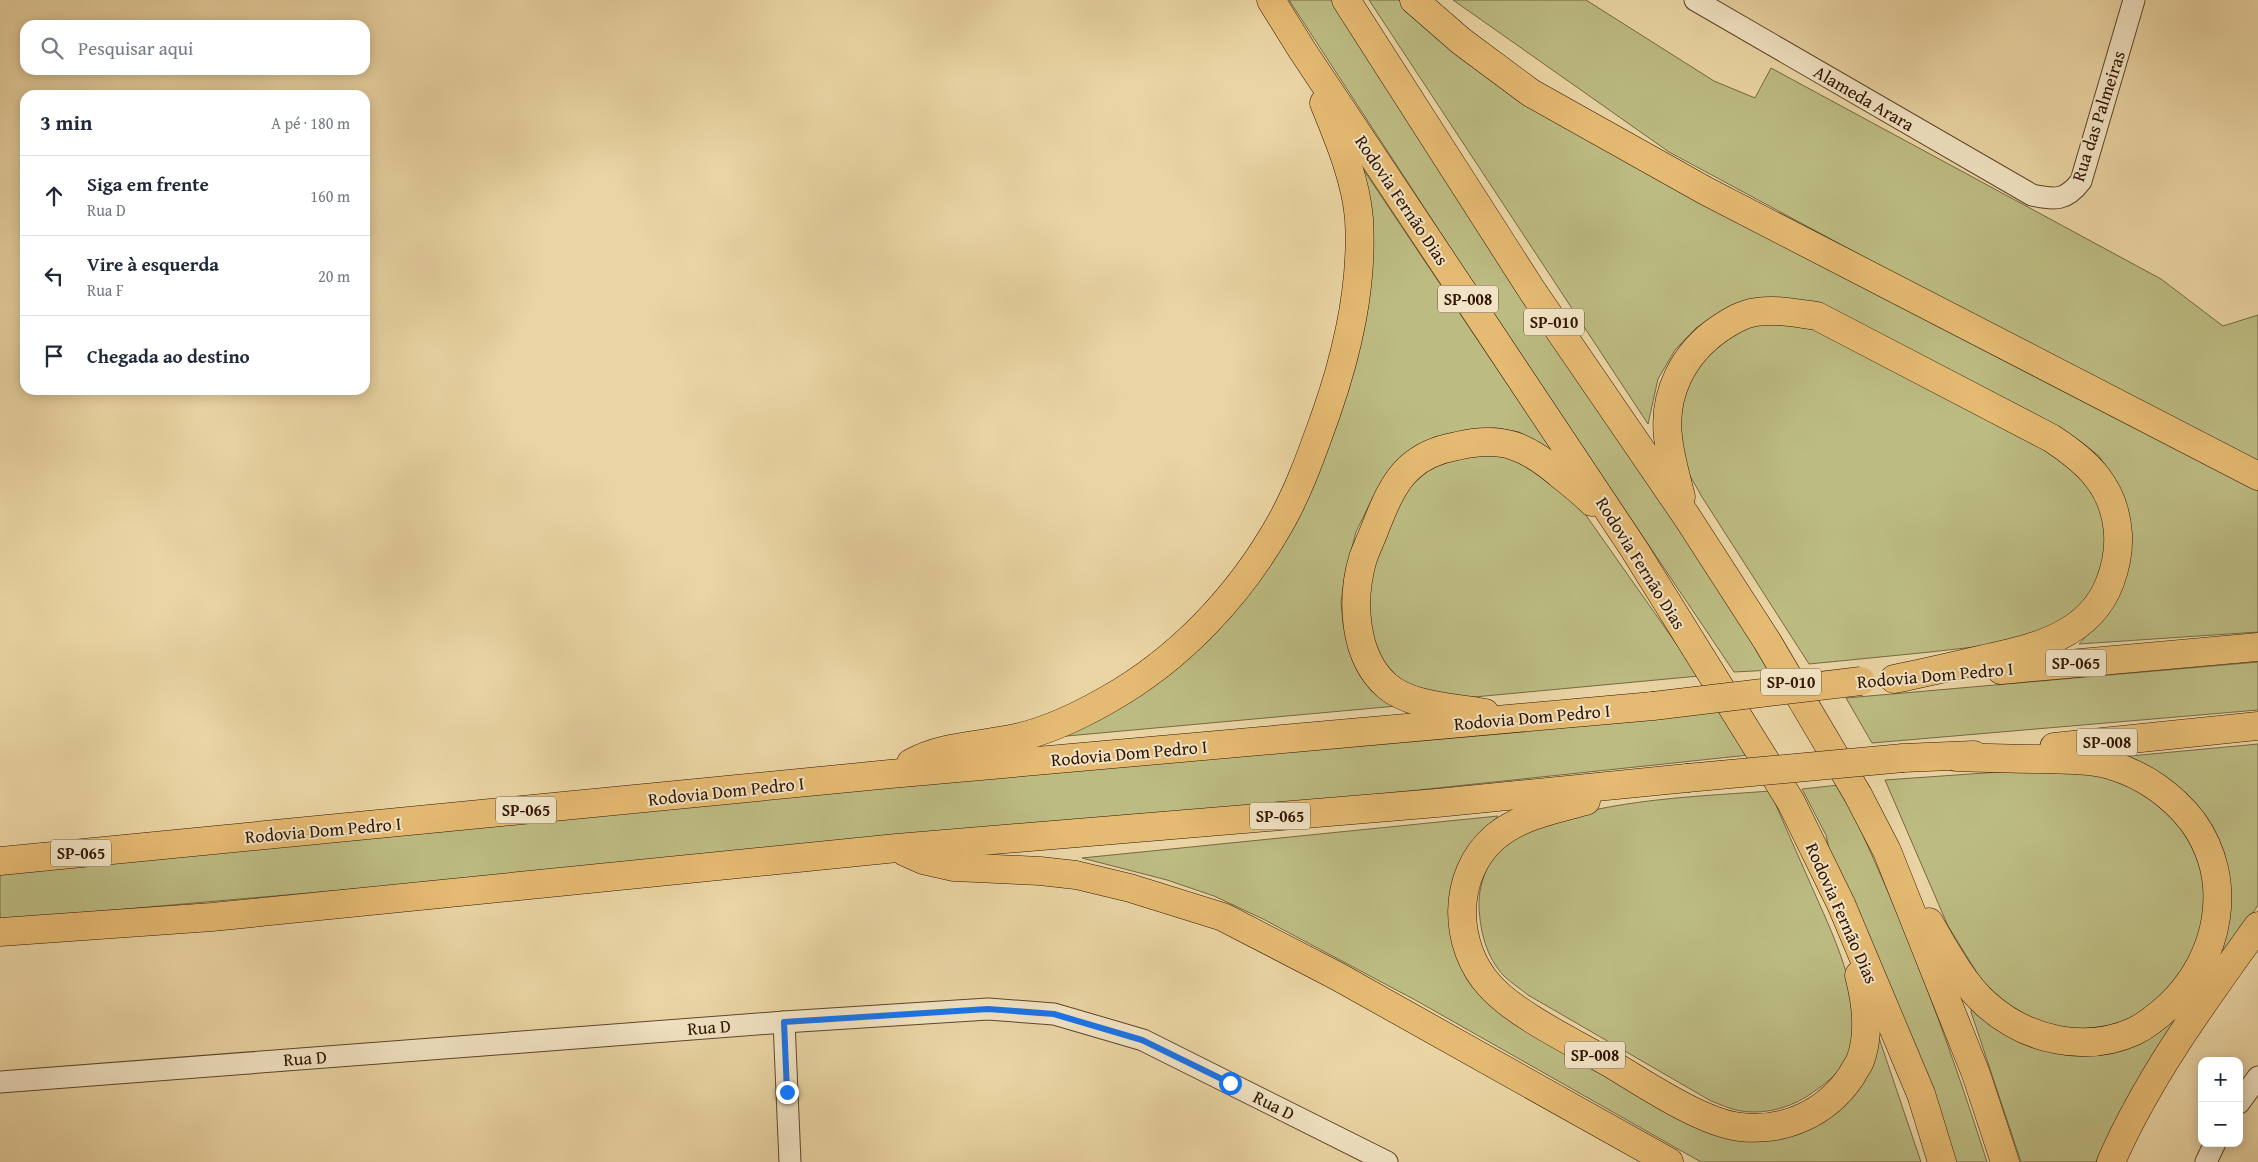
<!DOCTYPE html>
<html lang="pt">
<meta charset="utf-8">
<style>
body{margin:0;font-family:"Gentium Book Plus",serif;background:#f2f2f3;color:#1f2937}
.controls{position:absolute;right:15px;bottom:15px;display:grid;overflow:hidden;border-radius:10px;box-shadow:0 2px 12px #0003}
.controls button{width:45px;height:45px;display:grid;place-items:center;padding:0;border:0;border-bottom:1px solid #e0e1e3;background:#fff;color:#1f2937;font:25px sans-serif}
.stop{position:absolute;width:15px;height:15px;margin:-11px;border:4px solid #1a73e8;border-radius:50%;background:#fff}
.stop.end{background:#1a73e8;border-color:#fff;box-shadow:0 1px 5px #0008}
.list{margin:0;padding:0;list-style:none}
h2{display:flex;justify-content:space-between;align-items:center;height:65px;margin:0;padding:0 20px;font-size:21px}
h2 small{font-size:16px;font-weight:400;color:#747a83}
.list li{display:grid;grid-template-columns:32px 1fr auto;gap:15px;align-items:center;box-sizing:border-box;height:80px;padding:0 20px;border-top:1px solid #e0e1e3}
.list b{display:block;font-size:19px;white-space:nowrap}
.list p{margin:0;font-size:16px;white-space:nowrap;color:#747a83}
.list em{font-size:16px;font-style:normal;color:#747a83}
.icon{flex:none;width:28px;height:28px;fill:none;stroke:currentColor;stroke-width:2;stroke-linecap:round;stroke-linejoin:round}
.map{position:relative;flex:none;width:2258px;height:1162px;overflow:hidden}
.search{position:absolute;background:#fff;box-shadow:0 2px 12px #0003;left:20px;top:20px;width:350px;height:55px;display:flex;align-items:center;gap:12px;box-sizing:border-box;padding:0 18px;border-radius:15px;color:#747a83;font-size:19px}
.panel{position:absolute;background:#fff;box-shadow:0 2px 12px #0003;left:20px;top:90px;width:350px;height:305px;border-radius:15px}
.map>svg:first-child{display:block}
.green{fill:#bcbb82;stroke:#766842}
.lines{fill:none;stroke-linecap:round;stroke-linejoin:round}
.street-casing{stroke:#5e442a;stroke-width:23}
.highway-casing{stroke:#301401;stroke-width:29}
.street{stroke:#f1e3c3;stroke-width:21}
.highway{stroke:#e5ba72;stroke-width:28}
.highway-bridge-casing{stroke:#301401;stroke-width:29;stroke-linecap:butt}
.highway-bridge{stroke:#e5ba72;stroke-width:28}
.route{stroke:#1a73e8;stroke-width:6}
.labels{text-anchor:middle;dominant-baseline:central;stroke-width:4;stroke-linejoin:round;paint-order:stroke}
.shield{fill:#f1e3c3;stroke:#6a523b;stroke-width:1}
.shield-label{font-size:16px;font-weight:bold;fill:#301401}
.street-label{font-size:18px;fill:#301401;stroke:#f1e3c3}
</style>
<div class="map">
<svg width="2258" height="1162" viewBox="0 0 2258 1162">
<rect width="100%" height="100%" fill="#ead4a3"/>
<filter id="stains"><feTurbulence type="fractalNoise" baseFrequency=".004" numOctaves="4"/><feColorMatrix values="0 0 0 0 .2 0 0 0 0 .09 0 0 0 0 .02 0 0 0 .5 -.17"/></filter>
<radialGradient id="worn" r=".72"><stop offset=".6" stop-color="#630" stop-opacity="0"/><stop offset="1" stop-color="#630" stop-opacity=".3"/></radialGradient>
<g class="green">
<polygon points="1289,0 1334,0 1773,670 1734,672 1502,327"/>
<polygon points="1369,0 1399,0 1454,47 1716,208 2258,490 2258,632 2079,644 2105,615 2113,478 2099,456 2080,441 2061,431 1750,302 1720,312 1696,328 1675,350 1658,379 1648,424"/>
<polygon points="1453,0 1586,0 1714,81 1755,98 1771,68 2161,279 2223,326 2258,315 2258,469 1669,152"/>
<polygon points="1361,166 1552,451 1519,432 1496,428 1467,430 1438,438 1389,472 1373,497 1356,532 1345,574 1341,602 1343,624 1350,648 1397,706 1045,738 1182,658 1331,427"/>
<path d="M1751,323L1809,326L2067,462C2095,491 2107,512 2105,553C2104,582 2083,614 2056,626C2017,644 1973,647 1930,652C1890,656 1850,660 1809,664L1702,497L1685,467L1679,437L1685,383L1709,345Z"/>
<polygon points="1481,452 1533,462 1583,511 1699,676 1474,697 1441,696 1416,690 1393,678 1368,636 1367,578 1395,507 1411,486 1432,467 1456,456"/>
<polygon points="2258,662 2258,710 1872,743 1846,698"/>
<polygon points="1724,709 1749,755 1097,824 0,920 0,869"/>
<polygon points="2258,744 2258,905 2106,1141 2096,1162 2021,1162 1971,1012 1973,1001 2038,1047 2178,1011 2224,879 2133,765 2130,756"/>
<polygon points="2041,769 2078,770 2114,779 2140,790 2171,812 2191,838 2202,865 2205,896 2204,926 2182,976 2137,1019 2109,1029 2079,1030 2052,1026 2025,1016 2002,1001 1982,981 1948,926 1885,780"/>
<path d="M1839,785C1899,907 1946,1033 1987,1162H1951L1841,904L1826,835L1802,789Z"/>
<path d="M1770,791C1783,822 1797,853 1811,885C1831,931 1865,997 1851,1048C1846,1068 1828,1082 1812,1093C1791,1108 1762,1116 1736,1110C1728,1108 1719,1104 1711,1101L1528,995C1521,989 1511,983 1504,976C1486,957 1480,931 1479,906C1478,879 1493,849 1516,835C1535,824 1556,819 1577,814C1640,798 1705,796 1770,791Z"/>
<polygon points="1498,816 1474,845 1459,874 1485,999 1778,1136 1877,1032 1921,1162 1701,1162 1417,1001 1263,919 1214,896 1167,880 1082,858"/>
</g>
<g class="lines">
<defs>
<g id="street">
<path d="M1695,0L2032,195C2055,200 2066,201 2081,181L2134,0"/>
<polyline points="784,1022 790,1162"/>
<polyline points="0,1082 784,1022 988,1009 1054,1014 1143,1040 1387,1162"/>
<polyline points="2239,1103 2258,1077"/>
<polyline points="2206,1162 2215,1143"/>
</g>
<g id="highway">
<polyline points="1271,0 1302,50 1634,549 1791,802 1841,904 1921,1094 1942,1162"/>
<polyline points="1346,0 1533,292 1687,517 1767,641 1858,795 1887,851 1976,1074 2005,1162"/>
<polyline points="1414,0 1461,41 1531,93 1706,191 2258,476"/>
<path d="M1681,497C1676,477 1670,457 1668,437C1663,394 1683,354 1719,329C1731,321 1742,314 1756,312C1777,309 1796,313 1817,316L2051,438C2088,462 2115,487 2118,534C2119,551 2116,566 2110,582C2090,636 2034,648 1984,659C1954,666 1924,673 1894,679"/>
<polyline points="2001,670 2258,647"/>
<path d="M1485,713C1454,707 1412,707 1387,686C1353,656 1351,599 1363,558C1367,547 1372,537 1376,526C1384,506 1393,483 1409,468C1422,456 1440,449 1457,446C1504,435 1528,447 1563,477C1573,485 1583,493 1592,502"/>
<polyline points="2054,747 2258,726"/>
<polyline points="1903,758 1974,755"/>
<path d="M911,763C943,745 980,746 1016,738C1047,731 1079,716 1107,700C1180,659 1240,595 1281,522C1300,488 1313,450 1326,414C1348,351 1363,286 1359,219C1356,180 1339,140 1324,103"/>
<path d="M1586,801C1555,809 1520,816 1495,837C1451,875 1453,946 1490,986C1517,1016 1577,1044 1613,1065C1646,1085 1703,1123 1740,1127C1785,1132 1827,1113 1852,1075C1854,1070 1858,1066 1860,1061C1870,1035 1866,1002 1859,975"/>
<polyline points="905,852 923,860 954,867 1040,871 1076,875 1130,888 1223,917 1337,976 1669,1162"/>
<polyline points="0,861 890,774 1653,706"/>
<path d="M1929,922C1944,948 1963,984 1986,1004C2026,1040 2085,1054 2135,1031C2147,1025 2159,1015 2169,1006C2220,958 2235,881 2193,822C2173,796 2144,775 2113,766C2091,759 2067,760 2044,759C2015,759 1985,758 1956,757"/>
<polyline points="0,932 212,917 897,848 1437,803 1687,778"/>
<path d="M2111,1162C2148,1077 2204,1001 2258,926"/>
</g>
</defs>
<use href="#street" class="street-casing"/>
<use href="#highway" class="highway-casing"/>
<use href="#street" class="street"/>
<use href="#highway" class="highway"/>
<defs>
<g id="highway-bridge">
<polyline points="1653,706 1861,681"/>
<polyline points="1687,778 1903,758"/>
</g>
</defs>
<use href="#highway-bridge" class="highway-bridge-casing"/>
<use href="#highway-bridge" class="highway-bridge"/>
</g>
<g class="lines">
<polyline class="route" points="787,1092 784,1022 988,1009 1054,1014 1142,1040 1230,1083"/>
</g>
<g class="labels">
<g class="shield">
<rect x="1438" y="285.5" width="60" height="27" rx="4"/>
<rect x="1524" y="308.5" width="60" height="27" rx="4"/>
<rect x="2046" y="649.5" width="60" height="27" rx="4"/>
<rect x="1761" y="668.5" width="60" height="27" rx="4"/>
<rect x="2077" y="728.5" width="60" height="27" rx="4"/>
<rect x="496" y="796.5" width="60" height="27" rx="4"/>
<rect x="1250" y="802.5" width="60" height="27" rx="4"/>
<rect x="51" y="839.5" width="60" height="27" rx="4"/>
<rect x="1565" y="1041.5" width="60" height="27" rx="4"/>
</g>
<g class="shield-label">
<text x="1468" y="299">SP-008</text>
<text x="1554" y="322">SP-010</text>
<text x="2076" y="663">SP-065</text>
<text x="1791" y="682">SP-010</text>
<text x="2107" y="742">SP-008</text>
<text x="526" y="810">SP-065</text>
<text x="1280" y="816">SP-065</text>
<text x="81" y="853">SP-065</text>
<text x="1595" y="1055">SP-008</text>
</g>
<g class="street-label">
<text transform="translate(1864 98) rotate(30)">Alameda Arara</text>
<text transform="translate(2098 116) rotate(-72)">Rua das Palmeiras</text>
<text transform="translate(1402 200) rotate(56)">Rodovia Fernão Dias</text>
<text transform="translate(1641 563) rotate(58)">Rodovia Fernão Dias</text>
<text transform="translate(1935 675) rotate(-5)">Rodovia Dom Pedro I</text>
<text transform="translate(1532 717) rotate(-5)">Rodovia Dom Pedro I</text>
<text transform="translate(1129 753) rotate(-5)">Rodovia Dom Pedro I</text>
<text transform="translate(726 791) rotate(-6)">Rodovia Dom Pedro I</text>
<text transform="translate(323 830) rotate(-5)">Rodovia Dom Pedro I</text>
<text transform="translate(1842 913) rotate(66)">Rodovia Fernão Dias</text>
<text transform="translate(709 1027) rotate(-4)">Rua D</text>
<text transform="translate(305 1058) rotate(-4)">Rua D</text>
<text transform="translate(1274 1105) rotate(27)">Rua D</text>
</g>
</g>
<rect width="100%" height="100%" filter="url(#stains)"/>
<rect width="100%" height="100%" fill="url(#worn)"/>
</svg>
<div class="controls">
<button>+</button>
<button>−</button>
</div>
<div class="stop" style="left:1230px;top:1083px"></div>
<div class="stop end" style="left:787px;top:1092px"></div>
<div class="search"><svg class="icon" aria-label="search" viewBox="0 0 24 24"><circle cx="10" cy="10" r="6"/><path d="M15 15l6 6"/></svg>Pesquisar aqui</div>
<section class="panel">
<h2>3 min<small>A pé · 180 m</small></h2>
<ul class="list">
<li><svg class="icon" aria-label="ahead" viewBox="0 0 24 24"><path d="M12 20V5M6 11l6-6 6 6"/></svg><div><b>Siga em frente</b><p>Rua D</p></div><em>160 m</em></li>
<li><svg class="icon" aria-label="left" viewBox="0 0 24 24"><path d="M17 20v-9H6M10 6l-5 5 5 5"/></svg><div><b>Vire à esquerda</b><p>Rua F</p></div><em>20 m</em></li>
<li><svg class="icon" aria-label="arrive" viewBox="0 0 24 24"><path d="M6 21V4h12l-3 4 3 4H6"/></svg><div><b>Chegada ao destino</b></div></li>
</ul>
</section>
</div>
